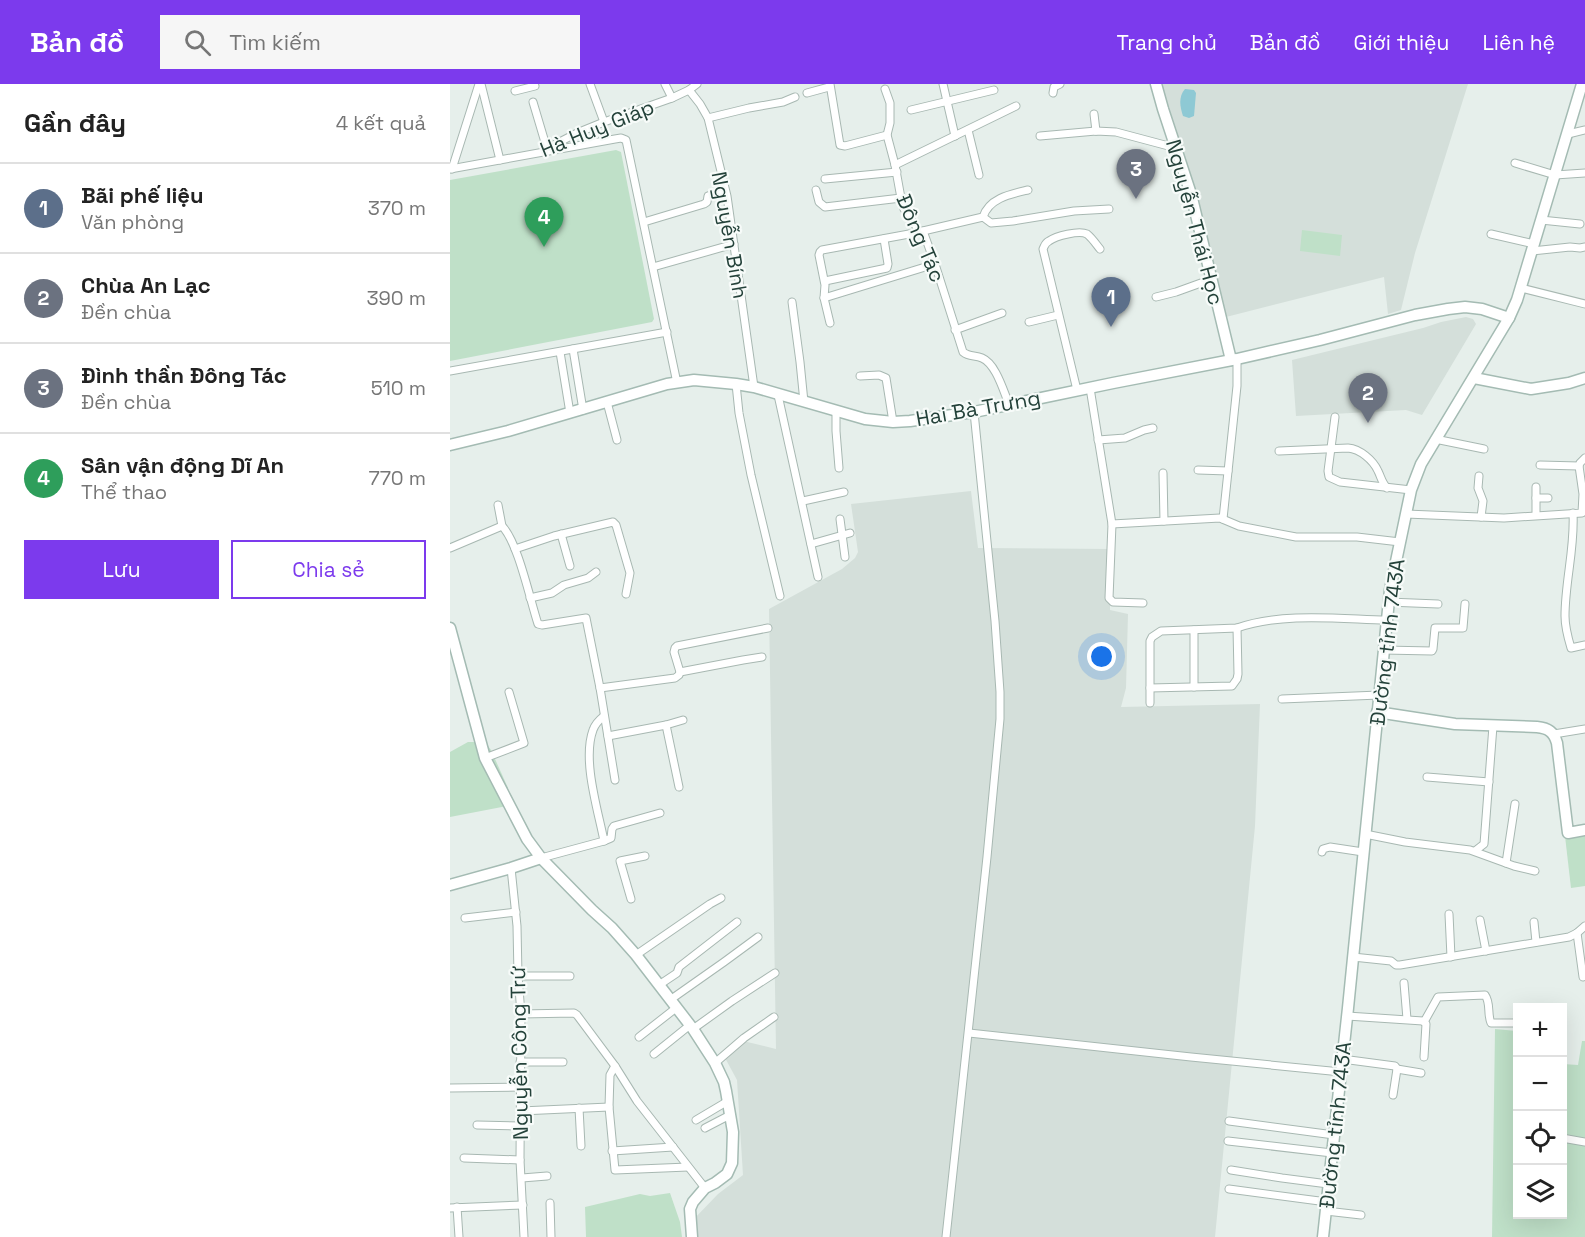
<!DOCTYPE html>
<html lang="vi">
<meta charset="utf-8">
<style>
body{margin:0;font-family:"Space Grotesk",sans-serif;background:#f6f6f6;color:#222}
.controls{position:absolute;right:18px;bottom:18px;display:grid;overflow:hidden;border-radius:0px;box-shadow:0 6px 24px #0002}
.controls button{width:54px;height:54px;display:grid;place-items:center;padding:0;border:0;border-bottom:2px solid #e0e0e0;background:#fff;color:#222;font:30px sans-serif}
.you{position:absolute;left:652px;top:573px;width:21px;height:21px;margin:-15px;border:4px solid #fff;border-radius:50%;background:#1a73e8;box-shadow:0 0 0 9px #1a73e833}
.badge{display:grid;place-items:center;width:39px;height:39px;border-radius:50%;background:#7c3aed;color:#fff;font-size:20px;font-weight:700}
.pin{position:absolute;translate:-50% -50px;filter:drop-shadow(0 2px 3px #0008)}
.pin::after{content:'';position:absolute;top:32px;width:21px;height:18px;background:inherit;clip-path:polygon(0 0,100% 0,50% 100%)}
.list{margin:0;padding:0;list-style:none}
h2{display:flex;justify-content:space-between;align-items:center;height:78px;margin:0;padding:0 24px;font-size:26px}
h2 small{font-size:20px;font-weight:400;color:#767676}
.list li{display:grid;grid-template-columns:39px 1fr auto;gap:18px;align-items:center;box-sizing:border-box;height:90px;padding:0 24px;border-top:2px solid #e0e0e0}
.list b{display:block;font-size:22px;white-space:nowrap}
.list p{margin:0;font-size:20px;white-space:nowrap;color:#767676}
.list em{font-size:20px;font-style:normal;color:#767676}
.actions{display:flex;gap:12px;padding:18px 24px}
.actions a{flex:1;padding:14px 0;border:2px solid #7c3aed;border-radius:0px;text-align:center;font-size:21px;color:#7c3aed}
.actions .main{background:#7c3aed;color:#fff}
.icon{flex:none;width:33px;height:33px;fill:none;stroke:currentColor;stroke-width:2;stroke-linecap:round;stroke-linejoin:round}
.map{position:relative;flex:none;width:1135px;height:1153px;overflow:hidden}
header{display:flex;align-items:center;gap:36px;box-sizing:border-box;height:84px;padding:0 30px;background:#7c3aed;color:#fff}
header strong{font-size:28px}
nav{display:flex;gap:33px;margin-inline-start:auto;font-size:21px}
.search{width:420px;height:54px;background:#f6f6f6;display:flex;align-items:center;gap:15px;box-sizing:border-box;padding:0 21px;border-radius:0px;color:#767676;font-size:22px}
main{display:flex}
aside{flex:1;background:#fff}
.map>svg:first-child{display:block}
.built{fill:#d4dfda}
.green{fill:#bfe0c8}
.water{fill:#8ec9d4}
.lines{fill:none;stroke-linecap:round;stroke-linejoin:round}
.street-casing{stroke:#a8b8b2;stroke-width:9}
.secondary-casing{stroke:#a4bbb3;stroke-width:13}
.street{stroke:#fff;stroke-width:7}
.secondary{stroke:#fff;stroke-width:10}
.labels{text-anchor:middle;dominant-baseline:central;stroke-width:4.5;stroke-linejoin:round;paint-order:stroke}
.street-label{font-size:21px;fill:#24423a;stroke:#f7fbf9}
</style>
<header>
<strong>Bản đồ</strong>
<div class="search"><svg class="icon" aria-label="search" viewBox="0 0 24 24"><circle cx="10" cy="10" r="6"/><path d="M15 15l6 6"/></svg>Tìm kiếm</div>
<nav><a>Trang chủ</a><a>Bản đồ</a><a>Giới thiệu</a><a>Liên hệ</a></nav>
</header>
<main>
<aside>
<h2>Gần đây<small>4 kết quả</small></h2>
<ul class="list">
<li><span class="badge" style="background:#5c6f8a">1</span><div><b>Bãi phế liệu</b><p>Văn phòng</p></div><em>370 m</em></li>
<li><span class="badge" style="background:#6b7280">2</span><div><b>Chùa An Lạc</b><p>Đền chùa</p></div><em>390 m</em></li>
<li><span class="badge" style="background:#6b7280">3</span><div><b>Đình thần Đông Tác</b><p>Đền chùa</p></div><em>510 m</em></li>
<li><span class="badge" style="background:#2e9e5b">4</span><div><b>Sân vận động Dĩ An</b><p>Thể thao</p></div><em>770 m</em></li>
</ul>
<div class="actions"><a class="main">Lưu</a><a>Chia sẻ</a></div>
</aside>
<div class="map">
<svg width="1135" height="1153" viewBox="0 0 1135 1153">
<rect width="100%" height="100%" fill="#e6efeb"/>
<g class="built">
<polygon points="709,0 1018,0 965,169 951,226 938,230 934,193 776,233"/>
<polygon points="1016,233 1023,235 1026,240 972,331 956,326 846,332 842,276 973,244 991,238"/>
<polygon points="521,407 528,464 660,465 660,526 678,530 676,604 671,623 810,620 805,742 765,1153 245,1153 243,1136 268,1110 293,1091 287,996 274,972 289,956 326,965 319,525 392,485 405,474 408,468 401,420"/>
</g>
<g class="green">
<polygon points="166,66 171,68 204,235 202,238 0,277 0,96"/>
<polygon points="852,146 892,151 890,172 850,167"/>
<polygon points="18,658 35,658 41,666 58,704 57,722 0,733 0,668"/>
<polygon points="1135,750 1135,802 1121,804 1115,752"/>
<polygon points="1045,945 1067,947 1068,1130 1112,1130 1113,980 1128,981 1132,957 1135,957 1135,1153 1042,1153"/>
<polygon points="220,1109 230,1138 232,1153 136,1153 135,1123 190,1110 200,1112"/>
</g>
<path class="water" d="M735,5L744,6L746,9L744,32L739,34L733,32C730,23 728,13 735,5Z"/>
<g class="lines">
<defs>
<g id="street">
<polyline points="31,0 50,76"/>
<polyline points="140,0 154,38"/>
<polyline points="215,0 222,14 239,6 247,0"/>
<polyline points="380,0 390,61 395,62 437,51"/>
<polyline points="493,0 505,52"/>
<path d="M435,5L440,19V39L437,51L445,81L451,114L454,125L470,148L473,147L485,180L513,268C519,273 525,271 532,274C546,280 553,306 559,320"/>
<polyline points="239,6 250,20 258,34 277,112 304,303"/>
<polyline points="65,7 85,2 84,0"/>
<polyline points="357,9 379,3"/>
<polyline points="603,9 604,3 610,0"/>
<polyline points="83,18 97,65"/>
<polyline points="461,26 544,6"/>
<polyline points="644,30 646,47"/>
<polyline points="258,34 299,24 333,18 345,13"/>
<polyline points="518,46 529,91"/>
<polyline points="1118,50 1135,46"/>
<polyline points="590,52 646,47 666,48 726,64"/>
<polyline points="96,65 127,49 154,38 222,14"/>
<polyline points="1065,79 1105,91 1135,89"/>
<polyline points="445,81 566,22"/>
<polyline points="0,85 165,55 171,54 176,56 227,299"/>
<polyline points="2,85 29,0"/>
<polyline points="375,95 447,88"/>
<polyline points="366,106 369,118 375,123 451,114"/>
<polyline points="533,133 541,139 563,137 624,127 659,125"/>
<polyline points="1091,136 1130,140"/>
<polyline points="194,138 254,120 257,118 258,112 275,108"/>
<path d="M473,147L533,133C539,114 561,110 578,106"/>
<polyline points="1041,150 1084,160"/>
<polyline points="1082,167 1120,163 1130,164 1135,163"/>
<polyline points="203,183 284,160"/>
<polyline points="375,197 437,184 438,180 434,155"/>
<polyline points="1071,204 1135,220"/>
<polyline points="706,213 726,208 762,195"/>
<polyline points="374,214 485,180"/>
<polyline points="342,218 350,278 354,318"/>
<polyline points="579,238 608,231"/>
<polyline points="380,239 374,214 375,201 369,171 370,168 372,166 470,148"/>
<polyline points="505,246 552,229"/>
<polyline points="123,265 133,326"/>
<polyline points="110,268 120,329"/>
<polyline points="0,287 217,248"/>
<polyline points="410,292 429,291 436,294 443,338"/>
<polyline points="286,300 289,329 301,391 330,512"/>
<polyline points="640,304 662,440 659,514 663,518 693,519"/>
<path d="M627,306L593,165C595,161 595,159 599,157C606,152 629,146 637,150C642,154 646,160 650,165"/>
<polyline points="328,311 368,493"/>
<polyline points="157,318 167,356"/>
<polyline points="386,327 386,347 389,384"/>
<polyline points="885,333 878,387 879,393 890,398 961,406"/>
<polyline points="985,355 1034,365"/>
<polyline points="648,356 675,354 694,346 703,344"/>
<path d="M829,367L898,364C910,365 923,376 928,387C931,393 932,399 937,404"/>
<polyline points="1090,381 1129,382"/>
<polyline points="748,386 778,387"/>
<polyline points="713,389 714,437"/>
<polyline points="1029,392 1028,404 1033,417 1031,433"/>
<polyline points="1086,414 1098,414"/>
<polyline points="353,417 394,408"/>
<polyline points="48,421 52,442"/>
<path d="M1123,429C1125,464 1115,497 1115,532C1115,543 1118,554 1121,564L1135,561"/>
<polyline points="956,430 1054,434 1132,429 1133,410 1129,382 1130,379 1135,374"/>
<polyline points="1086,431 1086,403"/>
<polyline points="390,435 395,473"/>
<polyline points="773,435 787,302 787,275"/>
<polyline points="662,440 770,434 789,442 846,453 907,453 950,458"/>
<polyline points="111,450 120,482"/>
<polyline points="361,460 400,449"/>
<path d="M0,464L52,442C68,458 80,516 88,540L92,541L136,534L150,604L165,696"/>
<polyline points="65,465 104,452 163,438 166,441 180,489 176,510"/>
<polyline points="80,514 102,509 114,501 138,494 146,488"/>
<polyline points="938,518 988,520"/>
<polyline points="934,566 982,567 983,565 985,544 1013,544 1015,520"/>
<polyline points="312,573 293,576 230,588 224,568 225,564 227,562 318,544"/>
<polyline points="744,603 744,546"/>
<polyline points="150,604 225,594 229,591 230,588"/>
<polyline points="700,604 782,602 787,595 788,590 787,544"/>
<polyline points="832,615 929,611"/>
<path d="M700,619V557L702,553L711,547L787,544C832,528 890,535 936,536"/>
<polyline points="216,641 233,636"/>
<polyline points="1104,650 1135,645"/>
<polyline points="158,652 216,641 229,703"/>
<polyline points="35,674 74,659 59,608"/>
<polyline points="977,693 1039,698"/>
<polyline points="915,750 955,758 1020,766 1064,782 1085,787"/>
<path d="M154,757C148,726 132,676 143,646C145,640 149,636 154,632"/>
<polyline points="1025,767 1034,760 1043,642"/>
<polyline points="872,768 873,765 880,763 913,768"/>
<polyline points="91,774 154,757 161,754 162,745 164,742 210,729"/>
<polyline points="1056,779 1065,720"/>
<polyline points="61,784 67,842 68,892 71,930 70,1076 74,1153"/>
<polyline points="181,815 170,777 195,772"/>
<polyline points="999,830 1001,873"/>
<polyline points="15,834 66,828"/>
<polyline points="1030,836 1036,867"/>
<polyline points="1084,838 1086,858"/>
<polyline points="1127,849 1133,893"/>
<polyline points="186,871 260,820 271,814"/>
<polyline points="903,873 941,877 946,881 950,881 1119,853 1127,849 1135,842"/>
<polyline points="68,892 120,892"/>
<polyline points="954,899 957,935"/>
<polyline points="209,901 227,889 229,883 287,838"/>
<polyline points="220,916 274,878 308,853"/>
<polyline points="71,930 124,929 127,931 165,982 187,1017 255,1104"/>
<polyline points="897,932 973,937 976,940 974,973"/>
<path d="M974,938L988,913L1035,911C1041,919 1037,930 1041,939H1068"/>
<polyline points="243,945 282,917 325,889"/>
<polyline points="519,949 741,973 891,988"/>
<polyline points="189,953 226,924"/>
<polyline points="204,970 240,941"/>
<polyline points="892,975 945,982 947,985 943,1011"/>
<polyline points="70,978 113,978"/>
<polyline points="265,979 294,954 324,933"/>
<polyline points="165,982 160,991 159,1023 165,1086 238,1083"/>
<polyline points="947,985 971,989"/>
<polyline points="0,1004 70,1003"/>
<polyline points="129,1024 131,1062"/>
<polyline points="71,1027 159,1023"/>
<polyline points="246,1036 278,1017"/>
<polyline points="779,1037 884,1051"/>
<polyline points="27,1041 71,1042"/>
<polyline points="255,1044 280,1031"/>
<polyline points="1112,1054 1135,1058"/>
<polyline points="778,1057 882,1069"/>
<polyline points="162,1067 223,1063"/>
<polyline points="14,1074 70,1076"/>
<polyline points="781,1086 832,1094 878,1100"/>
<polyline points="72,1094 97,1092"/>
<polyline points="779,1105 877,1118"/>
<polyline points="100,1119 101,1153"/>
<polyline points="7,1123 9,1153"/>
<polyline points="0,1124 73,1121"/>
<polyline points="876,1127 911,1131"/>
<polyline points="496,1153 537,773 550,635 550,608 545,537 524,328"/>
</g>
<g id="secondary">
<polyline points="706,0 713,25 741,110 781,276"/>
<polyline points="1024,294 1081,305 1119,299 1135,294"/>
<polyline points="0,361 58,347 217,300 244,296 286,300 304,303 415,335 443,338 460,337 524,328 663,299 787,275 870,256 965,231 998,225 1015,223 1032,225 1059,234"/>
<polyline points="0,544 35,674 77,755 91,774 142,826 162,844 186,871 243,945 265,979 274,998 276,1007 283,1048 282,1079 277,1090 265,1099 255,1104 243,1118 240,1125 242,1153"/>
<path d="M927,628L1005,640L1087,643C1098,644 1104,648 1107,659L1118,749L1135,746"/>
<polyline points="0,801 61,784 91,774"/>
<polyline points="873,1153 898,924 940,506 961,406 971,380 1059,234 1067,216 1132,0"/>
</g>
</defs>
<use href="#street" class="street-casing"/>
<use href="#secondary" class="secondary-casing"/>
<use href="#street" class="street"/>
<use href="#secondary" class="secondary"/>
</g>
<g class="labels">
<g class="street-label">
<text transform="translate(147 44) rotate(-22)">Hà Huy Giáp</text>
<text transform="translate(745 138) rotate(75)">Nguyễn Thái Học</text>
<text transform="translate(280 151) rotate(80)">Nguyễn Bính</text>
<text transform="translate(471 154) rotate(67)">Đông Tác</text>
<text transform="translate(528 324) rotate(-10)">Hai Bà Trưng</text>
<text transform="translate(937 558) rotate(-83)">Đường tỉnh 743A</text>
<text transform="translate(69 969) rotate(-91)">Nguyễn Công Trứ</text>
<text transform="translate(885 1041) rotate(-84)">Đường tỉnh 743A</text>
</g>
</g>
</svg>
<div class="controls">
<button>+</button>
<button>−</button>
<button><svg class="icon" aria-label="locate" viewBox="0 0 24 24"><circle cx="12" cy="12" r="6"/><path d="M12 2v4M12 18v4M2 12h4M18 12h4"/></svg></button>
<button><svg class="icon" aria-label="layers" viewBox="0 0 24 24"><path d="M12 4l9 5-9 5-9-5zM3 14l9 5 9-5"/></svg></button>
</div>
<div class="you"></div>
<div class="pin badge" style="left:661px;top:243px;background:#5c6f8a">1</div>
<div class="pin badge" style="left:918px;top:339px;background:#6b7280">2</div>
<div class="pin badge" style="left:686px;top:115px;background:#6b7280">3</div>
<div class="pin badge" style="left:94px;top:163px;background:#2e9e5b">4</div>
</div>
</main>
